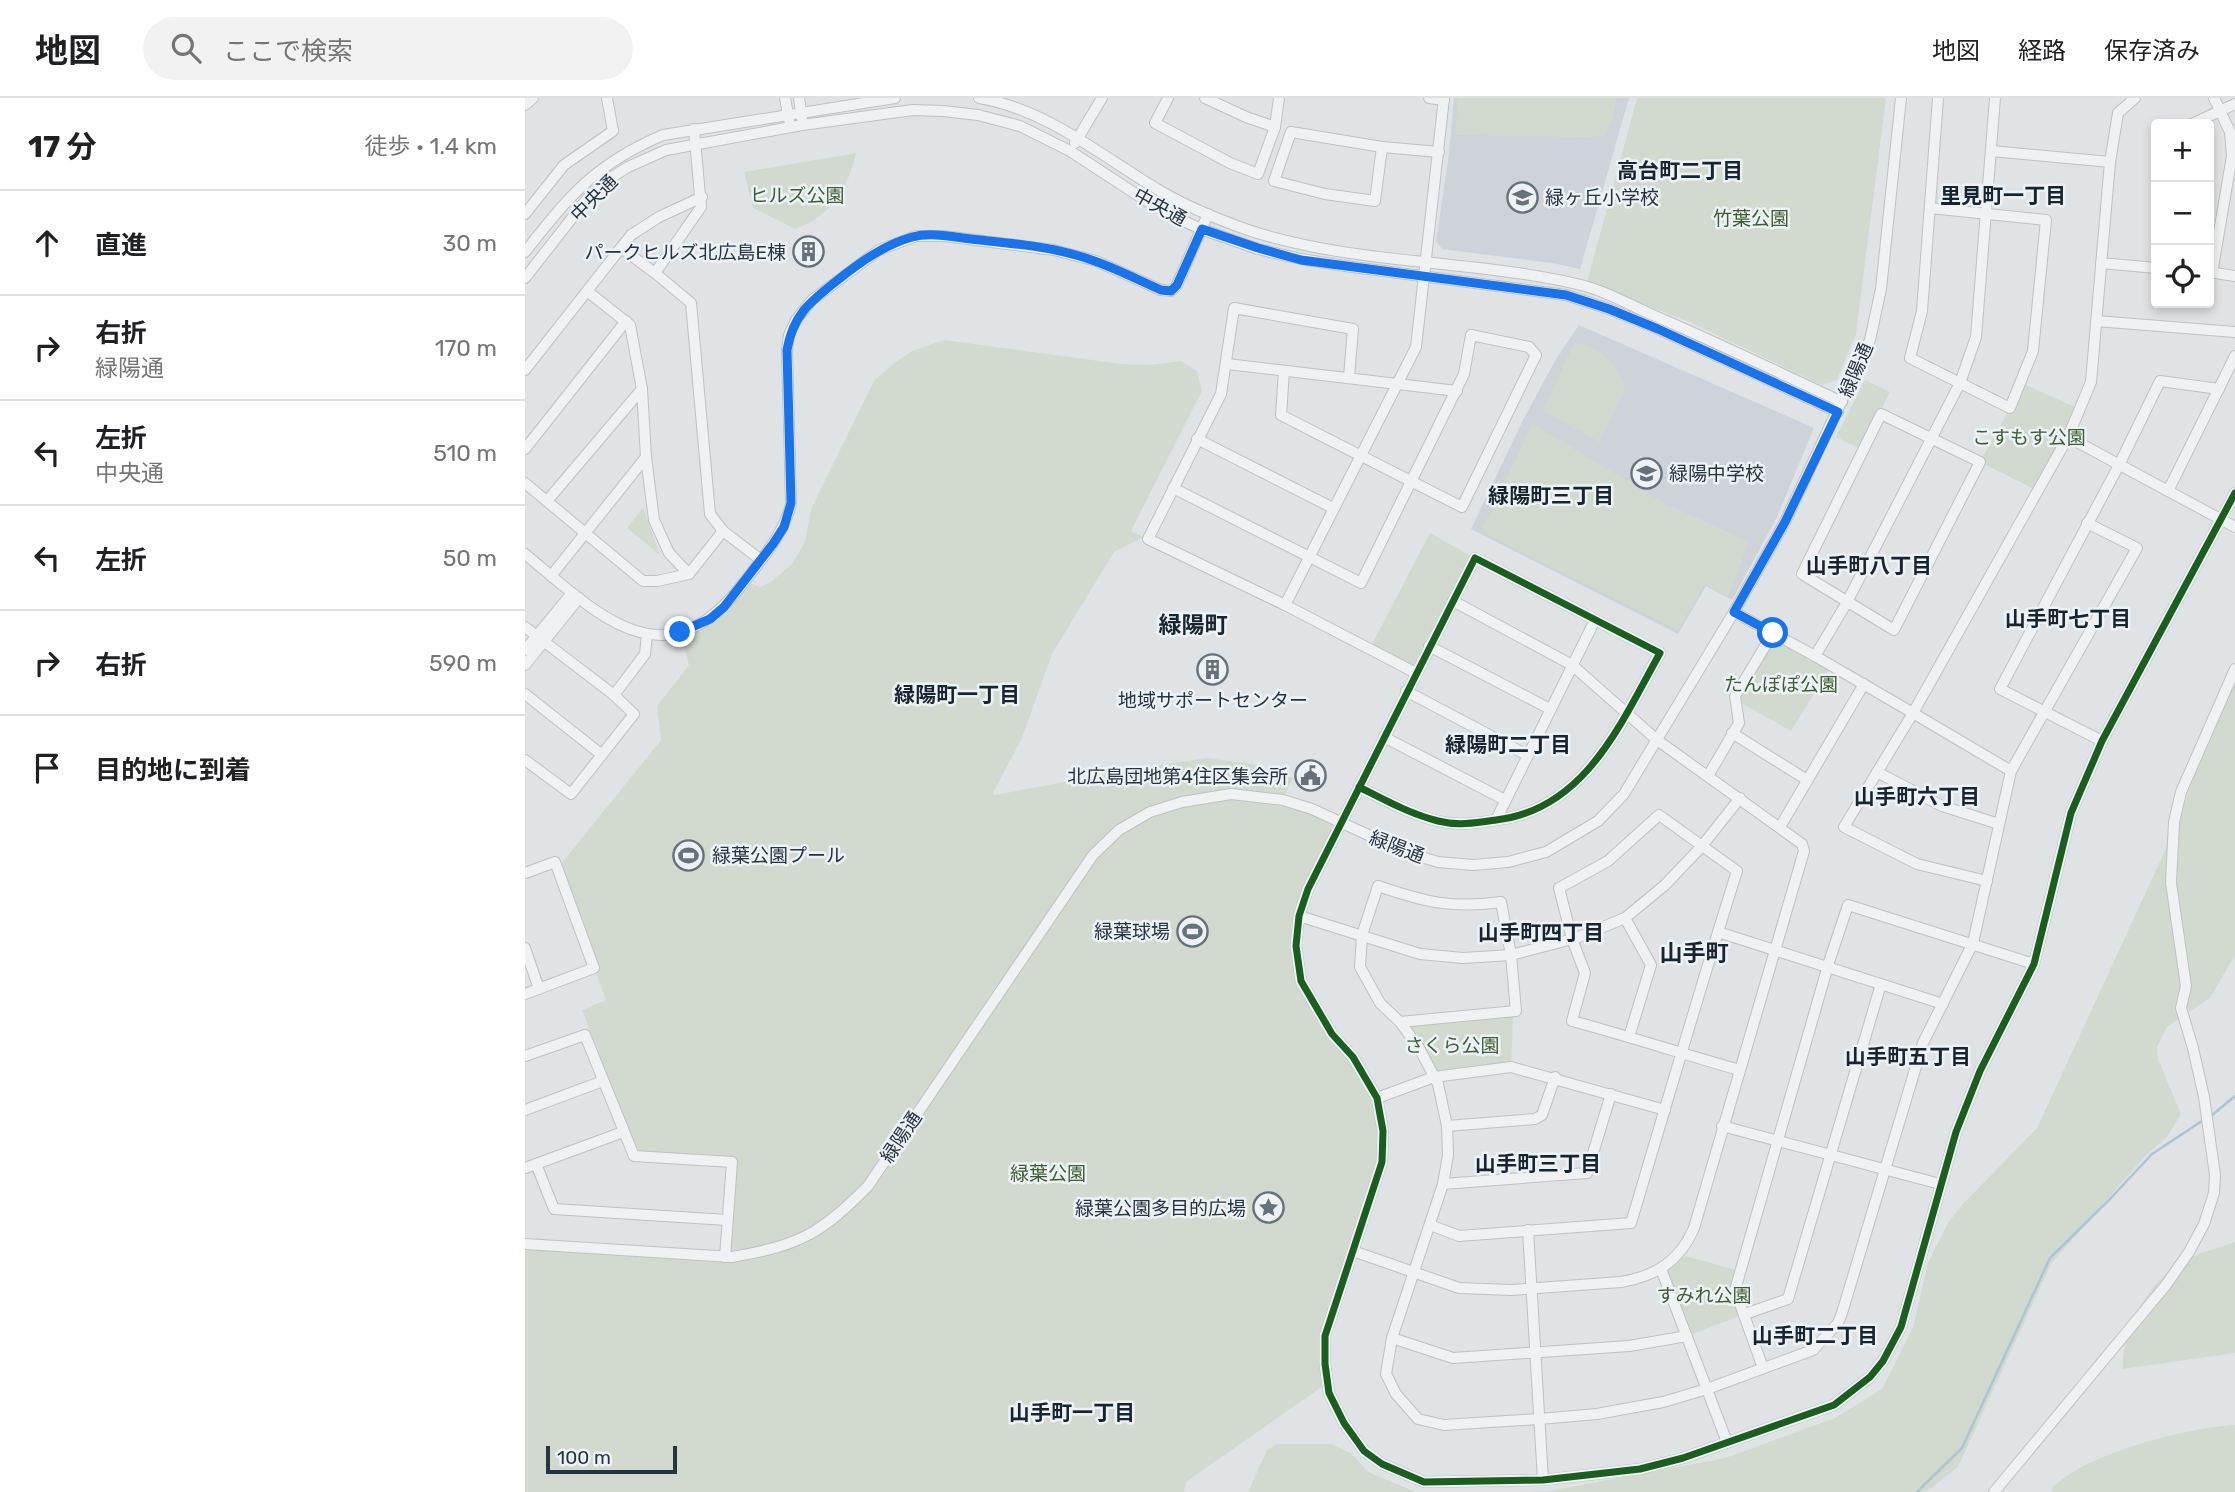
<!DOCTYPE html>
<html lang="ja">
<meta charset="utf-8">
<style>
body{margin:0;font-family:Rubik,"Noto Sans JP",sans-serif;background:#f2f2f2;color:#202124}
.controls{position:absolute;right:21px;top:21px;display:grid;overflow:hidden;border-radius:7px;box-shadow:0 4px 10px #0003}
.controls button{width:63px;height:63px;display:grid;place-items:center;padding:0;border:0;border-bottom:2px solid #e0e0e0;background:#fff;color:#202124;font:35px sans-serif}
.scale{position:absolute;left:21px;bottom:18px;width:131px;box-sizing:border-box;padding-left:7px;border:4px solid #263340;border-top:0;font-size:19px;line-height:24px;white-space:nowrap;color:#263340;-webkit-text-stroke:5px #edf2f6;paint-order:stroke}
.stop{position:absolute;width:21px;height:21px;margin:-16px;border:5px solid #1a73e8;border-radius:50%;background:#fff}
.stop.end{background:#1a73e8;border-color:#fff;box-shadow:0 2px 7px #0008}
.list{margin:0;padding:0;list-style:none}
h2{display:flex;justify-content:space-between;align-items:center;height:91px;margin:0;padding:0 28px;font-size:30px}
h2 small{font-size:23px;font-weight:400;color:#757577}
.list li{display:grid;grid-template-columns:46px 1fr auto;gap:21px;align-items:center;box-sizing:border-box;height:105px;padding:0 28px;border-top:2px solid #e0e0e0}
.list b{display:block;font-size:26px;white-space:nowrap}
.list p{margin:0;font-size:23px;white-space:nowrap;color:#757577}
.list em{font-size:23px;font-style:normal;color:#757577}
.icon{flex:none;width:38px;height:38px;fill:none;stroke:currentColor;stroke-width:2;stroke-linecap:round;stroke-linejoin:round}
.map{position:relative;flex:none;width:1710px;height:1394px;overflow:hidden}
header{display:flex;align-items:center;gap:42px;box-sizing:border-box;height:98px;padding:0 35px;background:#fff;border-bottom:2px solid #e0e0e0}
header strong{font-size:33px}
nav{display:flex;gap:38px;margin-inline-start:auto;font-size:24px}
.search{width:490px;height:63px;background:#f2f2f2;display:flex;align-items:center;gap:18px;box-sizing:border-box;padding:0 24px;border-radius:38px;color:#757577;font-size:26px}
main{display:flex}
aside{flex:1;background:#fff}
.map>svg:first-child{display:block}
.built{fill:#cdd3d9}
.green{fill:#d2dad0}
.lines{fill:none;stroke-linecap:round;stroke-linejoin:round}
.stream{stroke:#acc4d3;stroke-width:2.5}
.minor-casing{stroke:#bec1c3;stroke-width:12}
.minor{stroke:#eff1f2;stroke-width:10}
.cycleway-casing{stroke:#edf2f6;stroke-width:11}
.cycleway{stroke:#1b5e20;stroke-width:7}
.route{stroke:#1a73e8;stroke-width:9}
.labels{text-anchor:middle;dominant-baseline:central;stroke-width:5;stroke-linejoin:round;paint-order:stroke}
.park-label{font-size:19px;fill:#405c32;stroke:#edf2f6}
.poi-label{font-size:19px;fill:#263340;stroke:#edf2f6;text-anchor:end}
.street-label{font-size:19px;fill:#263340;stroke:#edf2f6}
.neighbourhood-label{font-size:21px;font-weight:bold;fill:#182430;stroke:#edf2f6}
.quarter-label{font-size:23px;font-weight:bold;fill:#182430;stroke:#edf2f6}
</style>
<header>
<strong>地図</strong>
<div class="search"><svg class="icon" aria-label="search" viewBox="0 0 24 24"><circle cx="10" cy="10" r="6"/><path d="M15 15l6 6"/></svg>ここで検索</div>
<nav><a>地図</a><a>経路</a><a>保存済み</a></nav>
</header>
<main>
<aside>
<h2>17 分<small>徒歩 · 1.4 km</small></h2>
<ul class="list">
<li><svg class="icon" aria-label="ahead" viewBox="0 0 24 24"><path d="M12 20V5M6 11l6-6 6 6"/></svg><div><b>直進</b></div><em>30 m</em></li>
<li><svg class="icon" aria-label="right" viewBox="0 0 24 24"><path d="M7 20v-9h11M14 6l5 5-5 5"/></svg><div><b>右折</b><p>緑陽通</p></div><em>170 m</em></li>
<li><svg class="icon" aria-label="left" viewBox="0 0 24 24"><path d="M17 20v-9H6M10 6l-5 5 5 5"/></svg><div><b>左折</b><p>中央通</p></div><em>510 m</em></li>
<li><svg class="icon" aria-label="left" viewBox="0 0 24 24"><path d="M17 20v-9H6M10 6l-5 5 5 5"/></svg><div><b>左折</b></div><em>50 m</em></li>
<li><svg class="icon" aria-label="right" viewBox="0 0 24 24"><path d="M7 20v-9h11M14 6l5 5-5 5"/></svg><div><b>右折</b></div><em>590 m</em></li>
<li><svg class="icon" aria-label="arrive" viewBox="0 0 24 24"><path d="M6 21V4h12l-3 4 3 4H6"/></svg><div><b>目的地に到着</b></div></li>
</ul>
</aside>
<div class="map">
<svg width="1710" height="1394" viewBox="0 0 1710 1394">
<rect width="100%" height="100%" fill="#e0e3e5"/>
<g class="built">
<polygon points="929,0 1104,0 1055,171 1027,165 917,151 911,143 924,56"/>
<polygon points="1054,227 1289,330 1251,421 1207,502 1181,488 1153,536 946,431 998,322 1031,261"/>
</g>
<g class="green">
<polygon points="932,0 1092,0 1087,22 1079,38 1058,39 931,37"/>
<polygon points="1112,0 1361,0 1331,236 1312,282 1297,287 1162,223 1062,184"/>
<path d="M331,55C323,91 305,119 270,131L228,110L219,74Z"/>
<polygon points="419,242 597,266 625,267 656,263 672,273 677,293 606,433 619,439 589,454 527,556 497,640 468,695 470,697 620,669 682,660 726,666 768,680 758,701 816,724 774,818 776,883 852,1000 857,1064 800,1238 798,1288 661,1384 659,1394 0,1394 0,1146 207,1159 205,1143 210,1062 109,1052 57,912 81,902 32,771 136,642 132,608 164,567 155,534 168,530 220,483 235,489 247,483 267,466 280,444 286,411 349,283 369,265 389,252"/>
<path d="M1049,245C1077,249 1088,263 1099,288L1100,291L1074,344L1018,313Z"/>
<polygon points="1340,282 1365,294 1336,351 1311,339"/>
<polygon points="1495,284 1556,312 1511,392 1455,364 1485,310"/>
<polygon points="1008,326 1139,405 1224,444 1203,499 1180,486 1153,532 956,433"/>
<polygon points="118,410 135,457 102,430"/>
<polygon points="905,435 950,460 891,575 845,550"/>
<polygon points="1248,535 1307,567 1266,633 1211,602"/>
<polygon points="1710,576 1710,857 1685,900 1642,929 1632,949 1633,961 1656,1016 1642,1039 1620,1058 1526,1166 1433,1369 1401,1394 987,1394 1024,1393 1200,1360 1310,1320 1357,1291 1388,1229 1403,1165 1423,1125 1437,1107 1512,1030 1637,759"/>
<polygon points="991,913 988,920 986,969 909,979 881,923"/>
<path d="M1710,1144V1255L1598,1271C1596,1232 1624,1182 1659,1163C1674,1154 1694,1150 1710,1144Z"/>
<polygon points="1161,1158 1215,1173 1210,1192 1220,1216 1162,1238 1136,1171"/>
<path d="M1710,1327V1394H1528L1526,1391C1558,1356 1663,1329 1710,1327Z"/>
<polygon points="752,1346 807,1346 827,1356 843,1374 891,1394 723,1394 742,1352"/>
</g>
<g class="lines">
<g class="stream">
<polyline points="1686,1018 1710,998"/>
<polyline points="1392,1394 1437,1350 1525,1160 1584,1102 1627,1056 1680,1021"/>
</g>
<defs>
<g id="minor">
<polyline points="260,0 264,22"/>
<polyline points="274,0 277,20"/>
<path d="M454,0C521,11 575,57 632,91C660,108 692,121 723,132C829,167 944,161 1052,186C1079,192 1105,207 1130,218C1193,245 1255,275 1317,304"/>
<polyline points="643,0 630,25 705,65 733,76 750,29 754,0"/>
<polyline points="680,0 721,19 750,29"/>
<polyline points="904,0 919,2"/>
<polyline points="0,7 8,0"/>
<polyline points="1667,26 1710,6"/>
<polyline points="169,31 176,109 130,175 166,205 185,416 198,433 236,462"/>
<polyline points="550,45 577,0"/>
<polyline points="857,49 850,103 800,96 749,83 766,34 857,49 914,54"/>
<polyline points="1466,53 1585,64"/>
<polyline points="1405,110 1521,122 1508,253 1485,310 1385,260 1397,213 1413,0"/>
<polyline points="0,116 39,67 88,33 82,0"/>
<polyline points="96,150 130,175"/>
<path d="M0,154C45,97 70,66 138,37L370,0"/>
<polyline points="1576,165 1631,170"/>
<polyline points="1684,174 1710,178"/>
<polyline points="1687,175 1707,58 1705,34 1689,0"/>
<polyline points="0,180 62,101 84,81 103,69 141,52 277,27 388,12 418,13 453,17 495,28 545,53 620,102 650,119 676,131 733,151 776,161 820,168 1041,197 1084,211 1133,231 1313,314"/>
<polyline points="62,193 105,227 117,291 121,359 129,422 144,455 164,476"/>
<polyline points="1571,223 1710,234"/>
<polyline points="702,266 932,293"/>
<polyline points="0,272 106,137 134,119 177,99"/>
<polyline points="824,279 828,231 709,210 696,296 623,441 760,507 891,575"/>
<polygon points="1356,316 1455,364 1369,532 1277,476"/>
<polyline points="1543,339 1566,284 1585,64 1593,15 1610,0"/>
<polyline points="672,341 808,410"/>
<polyline points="0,351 101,223"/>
<polyline points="0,385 118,483 132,483 164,476 198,433"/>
<path d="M648,390L836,485L939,276L946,237L1004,249L1011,257L937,409C876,378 816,348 756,317L759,273"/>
<polyline points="1643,393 1710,258"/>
<polyline points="22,403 117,291"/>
<path d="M0,456C72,515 138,587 216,488C236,462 258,438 266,406L262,252L264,237L271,222L287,202L354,152L391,138H419L529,152L571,163L636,192L646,193L652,187L683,116"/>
<polyline points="26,478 121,359"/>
<polyline points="760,507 891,249 919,0"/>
<polyline points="1209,514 1290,558 1388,615 1543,339 1710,429"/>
<polyline points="0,529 89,597 109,616 46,696 0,662"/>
<polyline points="904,548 1025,611"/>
<polyline points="0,552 47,495"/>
<polyline points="1290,558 1321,506 1435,285 1451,239 1470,0"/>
<polyline points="0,567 54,500"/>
<polyline points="881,593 1002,657"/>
<polyline points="0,596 77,657"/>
<polyline points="89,597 120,556 122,536"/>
<polyline points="1207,635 1282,682"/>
<polyline points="859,639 980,702"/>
<polyline points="1577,643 1475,591 1594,367 1635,283 1694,291"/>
<polyline points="1352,674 1417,708 1474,726"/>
<polyline points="1183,678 1214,625 1210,598 1248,535"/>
<path d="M834,689C860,702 885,716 913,723C933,728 951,725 971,722C1060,712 1096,625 1135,555L950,460L783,791L774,818L771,848L776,883L807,936L828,959L852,1000L858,1033L857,1064L800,1238V1266L804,1295L819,1325L839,1353L857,1366L899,1384L1018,1382L1115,1371L1158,1360L1309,1307L1345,1279L1358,1263L1376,1229L1431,1034L1455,973L1509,866L1546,715L1577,643L1710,395"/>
<polyline points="971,722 1070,522"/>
<polyline points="1255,729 1339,586"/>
<polyline points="0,775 30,764 69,870 0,896"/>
<polyline points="1462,783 1392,766 1319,729 1388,615 1486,673"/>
<polyline points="774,818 895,856 938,860 986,857 1051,840 1100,820 1140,787 1177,748 1215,700"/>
<polyline points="1100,820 1126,867 1104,939"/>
<polyline points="1193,834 1418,906"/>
<polyline points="0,850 14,891"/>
<path d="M875,924L991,913L986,857L976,804C927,811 900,804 853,788L837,837L835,869L855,905L875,924L894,950L913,986L922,1028L923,1057L918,1086L867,1240L861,1276L871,1296L893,1321L919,1327L1014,1321L1072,1316L1138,1304L1182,1291L1288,1252L1313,1225L1317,1215L1398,945L1448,845L1486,673L1612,450L1562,425"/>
<polyline points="0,958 60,937 109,1058 207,1064 200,1159"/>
<polyline points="852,1000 909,979 986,969 1140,1012"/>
<polyline points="0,1012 78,983"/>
<polyline points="922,1028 1010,1021 1017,1017 1030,979"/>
<polyline points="1197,1028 1415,1086"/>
<polyline points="11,1066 29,1111 202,1122"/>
<polyline points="0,1070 98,1034"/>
<polyline points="918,1086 1062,1075 1086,996"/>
<path d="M905,1127L934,1138L1106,1125C1141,1008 1175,890 1212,773L1134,717L1083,763L1034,790L1047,841L1060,875L1047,923C1103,938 1158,956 1214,972"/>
<polyline points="1003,1132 1018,1382"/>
<path d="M0,1146L207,1159C273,1148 296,1136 343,1088L568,757L594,732L625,714L657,704L706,696L758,702L787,711L880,754L913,764L948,767L983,764L1021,754L1073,723L1099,696L1209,514L1260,424L1345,242L1356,191L1376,0"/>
<path d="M828,1153L934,1190L986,1192L1096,1184C1131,1178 1155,1163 1169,1130L1279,753L1277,746L1132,642L1047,567L928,503"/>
<polyline points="1136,1171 1202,1344"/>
<polyline points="1220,1216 1263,1201 1356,886"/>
<polyline points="867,1240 928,1260 1104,1248 1162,1238"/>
<polyline points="1238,1270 1210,1192 1304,864 1323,807 1509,866"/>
<polyline points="1469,1394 1641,1187 1664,1154 1679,1126 1689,1095 1690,1077 1679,999 1668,950 1656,910 1661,888 1646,785 1649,724 1656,694 1710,571"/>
</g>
</defs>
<use href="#minor" class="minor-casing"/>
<use href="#minor" class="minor"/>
<defs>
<path id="cycleway" d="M834,689C860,702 885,716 913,723C933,728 951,725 971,722C1060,712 1096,625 1135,555L950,460L783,791L774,818L771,848L776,883L807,936L828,959L852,1000L858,1033L857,1064L800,1238V1266L804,1295L819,1325L839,1353L857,1366L899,1384L1018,1382L1115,1371L1158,1360L1309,1307L1345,1279L1358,1263L1376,1229L1431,1034L1455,973L1509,866L1546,715L1577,643L1710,395"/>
</defs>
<use href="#cycleway" class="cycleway-casing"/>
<use href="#cycleway" class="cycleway"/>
</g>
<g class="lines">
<path class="route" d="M155,534L185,521L199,509L248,446L259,429L266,405L262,252C268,216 286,203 314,181C337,163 359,147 387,139C406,134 428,139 446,141C480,145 514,147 547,156C578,164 607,179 636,192L646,193L652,187L677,131L733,150L776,162L1041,197L1084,211L1133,231L1313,314L1260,424L1209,514L1248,535"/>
</g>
<defs>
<symbol id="school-ring" viewBox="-11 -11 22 22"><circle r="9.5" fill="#edf2f6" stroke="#67717a" stroke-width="1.5"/><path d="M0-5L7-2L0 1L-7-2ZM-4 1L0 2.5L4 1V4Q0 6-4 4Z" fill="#67717a"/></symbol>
<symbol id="building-ring" viewBox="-11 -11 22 22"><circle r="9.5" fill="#edf2f6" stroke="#67717a" stroke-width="1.5"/><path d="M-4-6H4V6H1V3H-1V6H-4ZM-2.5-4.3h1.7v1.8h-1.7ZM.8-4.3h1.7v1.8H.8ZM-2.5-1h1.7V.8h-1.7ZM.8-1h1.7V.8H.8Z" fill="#67717a"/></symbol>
<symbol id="civic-ring" viewBox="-11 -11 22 22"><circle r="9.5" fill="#edf2f6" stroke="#67717a" stroke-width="1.5"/><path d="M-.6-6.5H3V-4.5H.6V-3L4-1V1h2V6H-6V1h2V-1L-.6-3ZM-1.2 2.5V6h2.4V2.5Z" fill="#67717a"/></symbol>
<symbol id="stadium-ring" viewBox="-11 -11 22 22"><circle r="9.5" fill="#edf2f6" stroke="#67717a" stroke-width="1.5"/><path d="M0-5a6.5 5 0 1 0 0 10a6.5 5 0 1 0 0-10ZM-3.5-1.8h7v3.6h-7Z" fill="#67717a"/></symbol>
<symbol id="sight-ring" viewBox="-11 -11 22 22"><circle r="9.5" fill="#edf2f6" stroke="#67717a" stroke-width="1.5"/><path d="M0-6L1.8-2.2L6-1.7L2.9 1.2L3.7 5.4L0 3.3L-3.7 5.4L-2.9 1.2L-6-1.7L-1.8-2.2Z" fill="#67717a"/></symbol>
</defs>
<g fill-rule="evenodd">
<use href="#school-ring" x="980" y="82" width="35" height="35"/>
<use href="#building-ring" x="266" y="136" width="35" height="35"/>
<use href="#school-ring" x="1104" y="358" width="35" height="35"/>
<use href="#building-ring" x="670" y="554" width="35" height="35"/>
<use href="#civic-ring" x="768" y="660" width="35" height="35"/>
<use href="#stadium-ring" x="146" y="740" width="35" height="35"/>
<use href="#stadium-ring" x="650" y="816" width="35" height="35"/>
<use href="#sight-ring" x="726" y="1092" width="35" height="35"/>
</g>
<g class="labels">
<g class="park-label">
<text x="272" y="97">ヒルズ公園</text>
<text x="1226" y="120">竹葉公園</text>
<text x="1504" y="339">こすもす公園</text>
<text x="1256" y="586">たんぽぽ公園</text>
<text x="927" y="947">さくら公園</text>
<text x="523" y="1075">緑葉公園</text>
<text x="1179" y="1197">すみれ公園</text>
</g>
<g class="poi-label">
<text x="1020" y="99" text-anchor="start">緑ヶ丘小学校</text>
<text x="261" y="154">パークヒルズ北広島E棟</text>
<text x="1144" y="375" text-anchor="start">緑陽中学校</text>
<text x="688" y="602" text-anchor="middle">地域サポートセンター</text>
<text x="763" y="678">北広島団地第4住区集会所</text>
<text x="187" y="757" text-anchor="start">緑葉公園プール</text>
<text x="645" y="833">緑葉球場</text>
<text x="721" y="1110">緑葉公園多目的広場</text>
</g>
<g class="street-label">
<text transform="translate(69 100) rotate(-45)">中央通</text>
<text transform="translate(635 109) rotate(29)">中央通</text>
<text transform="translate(1331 272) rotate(-67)">緑陽通</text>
<text transform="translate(872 749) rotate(21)">緑陽通</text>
<text transform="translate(376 1039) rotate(-56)">緑陽通</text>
</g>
<g class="neighbourhood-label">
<text x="1155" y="72">高台町二丁目</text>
<text x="1478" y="97">里見町一丁目</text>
<text x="1026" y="397">緑陽町三丁目</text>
<text x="1344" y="467">山手町八丁目</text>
<text x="1543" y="520">山手町七丁目</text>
<text x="432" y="596">緑陽町一丁目</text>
<text x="983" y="646">緑陽町二丁目</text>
<text x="1392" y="698">山手町六丁目</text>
<text x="1016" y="834">山手町四丁目</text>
<text x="1383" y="958">山手町五丁目</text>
<text x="1013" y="1065">山手町三丁目</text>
<text x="1290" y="1237">山手町二丁目</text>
<text x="547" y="1314">山手町一丁目</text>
</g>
<g class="quarter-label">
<text x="668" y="527">緑陽町</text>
<text x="1169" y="855">山手町</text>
</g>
</g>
</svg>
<div class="controls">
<button>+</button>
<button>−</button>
<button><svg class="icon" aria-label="locate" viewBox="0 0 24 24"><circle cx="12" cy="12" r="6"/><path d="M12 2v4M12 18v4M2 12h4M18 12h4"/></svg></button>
</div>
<div class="scale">100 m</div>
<div class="stop" style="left:1248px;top:535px"></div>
<div class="stop end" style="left:155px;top:534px"></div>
</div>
</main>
